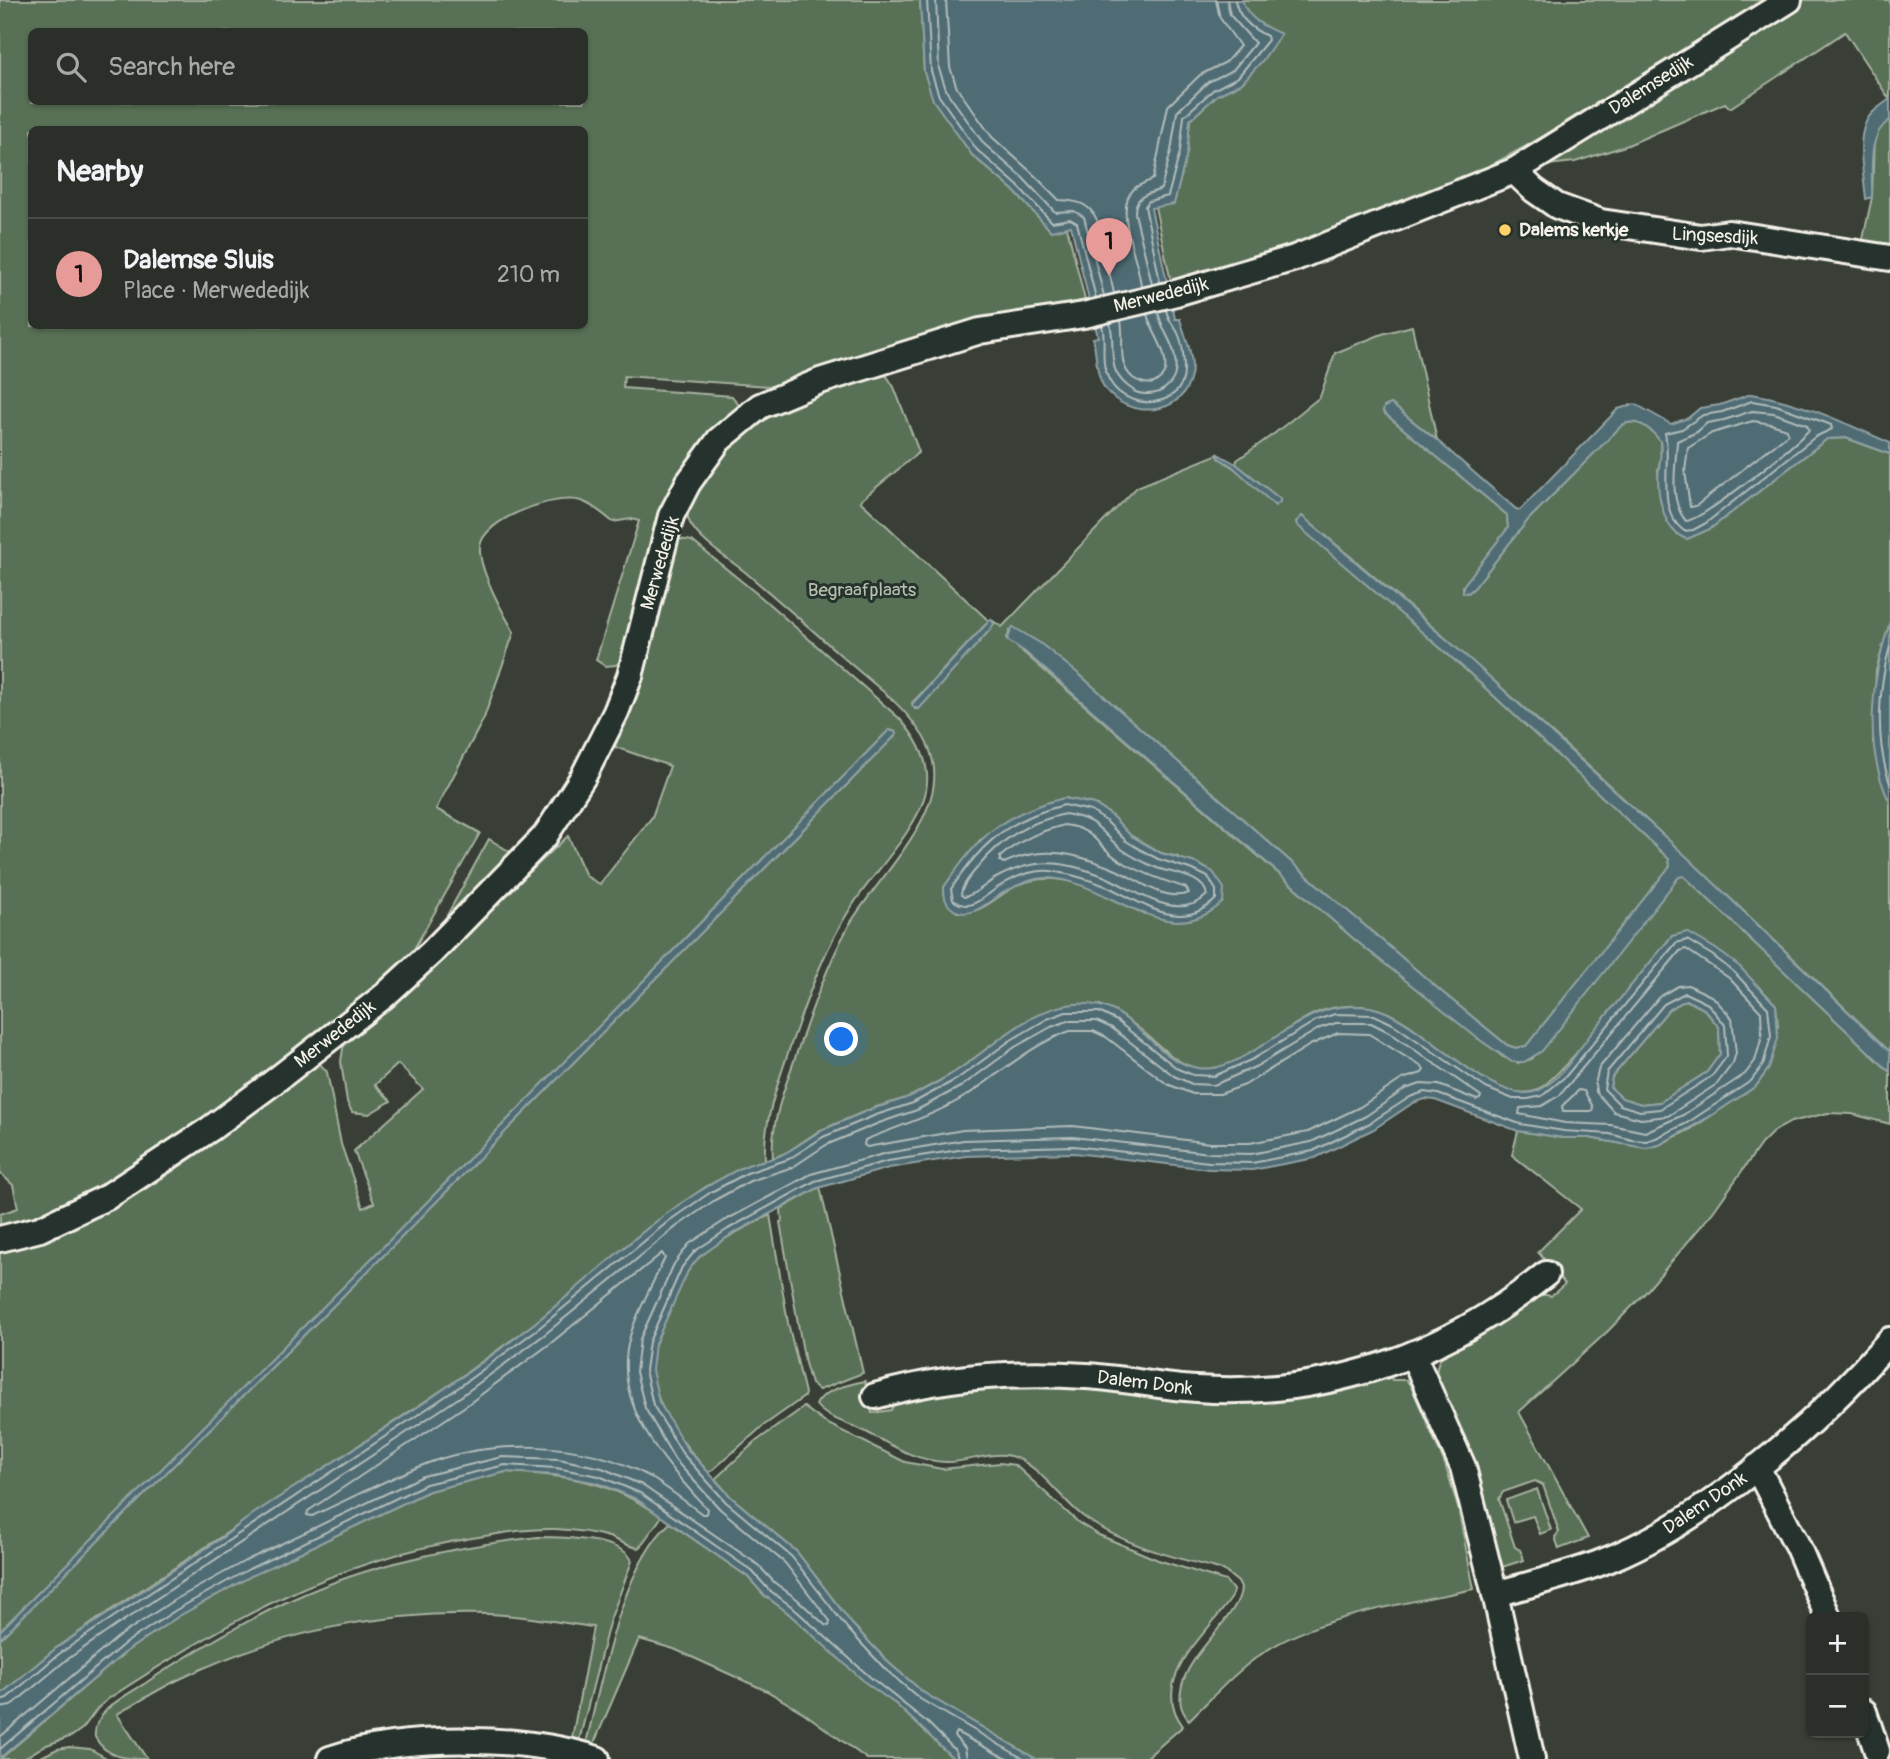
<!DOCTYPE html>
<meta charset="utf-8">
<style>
body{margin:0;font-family:Pangolin,sans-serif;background:#333731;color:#f1f3f6}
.controls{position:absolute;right:21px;bottom:21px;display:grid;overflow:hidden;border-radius:10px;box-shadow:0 2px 5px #0004}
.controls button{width:63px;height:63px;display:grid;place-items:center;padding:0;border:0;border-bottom:2px solid #474a46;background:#2b2f29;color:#f1f3f6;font:35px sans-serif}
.you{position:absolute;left:842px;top:1040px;width:24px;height:24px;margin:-18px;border:5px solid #fff;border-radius:50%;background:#1a73e8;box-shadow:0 0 0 10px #1a73e833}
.badge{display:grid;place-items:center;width:46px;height:46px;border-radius:50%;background:#e69b98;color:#111;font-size:23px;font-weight:700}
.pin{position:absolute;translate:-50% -58px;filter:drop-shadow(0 2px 4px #0008)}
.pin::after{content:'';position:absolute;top:37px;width:24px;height:21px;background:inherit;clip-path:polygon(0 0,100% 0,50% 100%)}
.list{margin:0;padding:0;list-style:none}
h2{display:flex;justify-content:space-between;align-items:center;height:91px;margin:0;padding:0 28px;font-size:30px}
h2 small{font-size:23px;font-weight:400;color:#a6a9a8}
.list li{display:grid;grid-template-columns:46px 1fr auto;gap:21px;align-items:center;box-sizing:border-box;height:112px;padding:0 28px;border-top:2px solid #474a46}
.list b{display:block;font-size:26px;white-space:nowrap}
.list p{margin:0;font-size:23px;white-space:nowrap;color:#a6a9a8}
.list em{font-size:23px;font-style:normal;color:#a6a9a8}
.icon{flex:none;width:38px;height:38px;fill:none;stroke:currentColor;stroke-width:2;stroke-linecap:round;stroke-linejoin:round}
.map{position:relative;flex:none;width:1890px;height:1759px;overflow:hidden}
.search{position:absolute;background:#2b2f29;box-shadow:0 2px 5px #0004;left:28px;top:28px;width:560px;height:77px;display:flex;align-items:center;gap:18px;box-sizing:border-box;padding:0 24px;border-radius:10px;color:#a6a9a8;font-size:26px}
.panel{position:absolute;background:#2b2f29;box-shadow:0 2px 5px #0004;left:28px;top:126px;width:560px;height:203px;border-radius:10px}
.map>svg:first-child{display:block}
.green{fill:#597156;stroke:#a6b19f;stroke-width:2;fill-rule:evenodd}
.water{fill:#4f6c75;stroke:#91a1a3;stroke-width:2;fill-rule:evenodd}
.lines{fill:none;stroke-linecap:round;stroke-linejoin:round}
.shore{stroke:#b2bcba;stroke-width:2}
.minor-casing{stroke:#f4f1e8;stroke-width:30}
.minor{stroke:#26332d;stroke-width:24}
.poi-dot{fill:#ffd166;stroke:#26332d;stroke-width:2.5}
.labels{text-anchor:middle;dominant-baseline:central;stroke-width:6;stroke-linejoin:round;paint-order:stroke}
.street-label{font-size:19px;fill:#f4f1e8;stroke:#26332d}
.poi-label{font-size:19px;font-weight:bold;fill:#f4f1e8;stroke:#26332d;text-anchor:start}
.park-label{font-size:19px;fill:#b6beae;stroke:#26332d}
</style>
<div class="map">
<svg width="1890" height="1759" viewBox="0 0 1890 1759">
<rect width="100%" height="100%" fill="#393f37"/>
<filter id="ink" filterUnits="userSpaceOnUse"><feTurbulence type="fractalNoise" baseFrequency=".0143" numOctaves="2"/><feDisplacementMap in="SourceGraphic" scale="14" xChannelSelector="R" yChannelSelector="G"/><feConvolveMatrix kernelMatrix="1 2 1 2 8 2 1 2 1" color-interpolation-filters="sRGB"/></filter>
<g filter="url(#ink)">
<g class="green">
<path d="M0,0H920L924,72L972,155L1013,190L1051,231L1067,227L1085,300L977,323L782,387L624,376L623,388L732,396L738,404V411L702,448L623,659L616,665L605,666L596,660L639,521L631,519L613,522C604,515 592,504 581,501C556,493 482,519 480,547C478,569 503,613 514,632L484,718L436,809L480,833L411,954V958L244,1092L114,1181L46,1216L0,1231V1214L18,1208L13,1185L0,1173ZM32,32H584V102H32ZM32,130H584V326H32Z"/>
<path d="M1242,0H1764L1546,135L1484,169L1404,202L1220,271L1171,282L1155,207L1174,203L1187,153L1190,120L1217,95L1242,83L1280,35C1264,26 1248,20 1242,0Z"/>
<polygon points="1798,0 1890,0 1890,100 1845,32 1730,108 1725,103 1628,145 1575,162 1538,166"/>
<polygon points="1890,120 1890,248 1862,244 1872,197 1874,136 1881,126"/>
<path d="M1412,326L1437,440L1391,404L1383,412L1507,515L1508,528L1463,586V592L1468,593L1474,588L1528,520L1622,425C1637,417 1650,428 1660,441L1661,457L1658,470L1661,498L1687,539L1710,529L1827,439L1846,438L1890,454V622L1876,671L1873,742L1890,803V1052C1700,867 1506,685 1302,516L1296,522L1298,525L1466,670L1669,859L1670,866L1526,1046L1516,1048L1507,1045L1442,992L1298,868L1080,675L1010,631L1007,638L1354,939L1503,1057L1518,1063L1532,1059L1679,876H1684L1890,1072V1124L1852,1114L1828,1113L1791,1122L1773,1132L1761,1144L1713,1212L1645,1293L1608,1331L1519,1412L1588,1538L1559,1549L1555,1537L1559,1532L1543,1485L1535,1481L1503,1492L1499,1499L1515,1547L1520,1550L1524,1560L1499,1568L1478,1480L1466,1444L1437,1379C1435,1364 1439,1357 1451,1348L1519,1310L1540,1294L1551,1296L1565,1284L1538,1252L1581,1209L1512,1155L1518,1131L1564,1138H1589L1646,1148L1659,1145L1691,1129L1756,1086L1769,1068L1778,1026L1776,1005L1760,988L1672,936C1650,962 1558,1084 1535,1091C1485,1106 1422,1017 1373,1008C1355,1004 1334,1006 1316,1013C1282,1027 1231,1080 1192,1067C1172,1060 1157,1043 1141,1030C1128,1019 1115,1012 1100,1005L1007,1034L954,1073L910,1097L873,1108L819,1131L786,1153L773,1158C770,1124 785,1087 796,1055C811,1011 826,968 848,927C875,880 945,818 933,762C931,751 925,738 918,729C901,704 876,686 853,666C818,635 782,603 745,572C729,559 699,541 690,523C686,516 688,510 689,503L726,448L771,412L875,372L887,376L894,387L919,452L860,501L989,621L912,703L915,709H918L988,632L993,621L1002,627L1137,487L1218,454L1219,458L1280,499L1236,464L1237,460L1275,433L1320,397L1335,353L1382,334ZM1064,798L1094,804L1111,815L1130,835L1161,853L1178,857L1144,914C1105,894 1059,865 1016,886C1003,892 992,904 979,909C972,911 964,911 957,912C947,904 944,899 944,887L980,840Z"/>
<path d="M679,539L692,541L761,597L899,718C918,739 933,766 925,795C916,831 873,873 852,906C824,949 807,998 790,1047C778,1083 763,1122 765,1160L744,1167L707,1186L666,1214L535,1323L451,1384L108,1612L55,1649L0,1695V1639L386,1253L896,735V732L889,730L382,1248L0,1631V1249C14,1248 28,1243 41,1239C145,1205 230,1128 315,1063L321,1065L327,1072L341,1144L363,1208L374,1203L354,1151L423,1089L398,1064L375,1085L391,1101L369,1114L352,1112L347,1102L341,1062L343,1048L350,1036L405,990L568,836L586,876L600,884L652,817L670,766L615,747Z"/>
<polygon points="489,839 515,855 440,928"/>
<polygon points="1686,1000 1704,1009 1719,1027 1720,1054 1707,1072 1660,1102 1641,1104 1621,1098 1610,1087 1612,1077 1669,1009"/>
<polygon points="820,1187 863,1373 819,1390 811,1384 805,1363 780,1222 782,1221 781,1209"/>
<path d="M770,1215L788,1323L805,1393L804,1397L763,1426L709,1473C683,1444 657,1412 652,1372C649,1349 663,1321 673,1301C681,1286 687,1266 701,1256C721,1239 746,1227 770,1215Z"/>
<path d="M1390,1374L1392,1380H1406L1411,1386L1445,1464L1458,1508L1474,1589C1409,1603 1314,1616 1260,1655C1234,1673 1212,1698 1189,1720C1179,1709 1179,1699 1182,1685C1191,1650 1240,1615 1241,1588L1238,1582L1223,1570C1177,1558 1124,1546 1084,1517C1062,1501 1036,1461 1010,1456C989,1451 968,1463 946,1462C914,1461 890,1444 862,1430C847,1423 826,1418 816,1405C822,1390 850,1384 865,1381L872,1413L891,1410L896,1400L971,1388Z"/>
<path d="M804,1407L824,1422L905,1462L942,1469L1000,1463L1015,1465L1079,1523L1099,1535L1158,1560L1226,1581L1233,1590L1232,1597C1209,1633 1147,1679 1183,1726L1145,1759H1036L924,1693L890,1664L852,1624L797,1552L731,1497L715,1479L755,1442Z"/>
<path d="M505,1472C568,1475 607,1480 661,1516L660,1519L639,1548C629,1547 619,1541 609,1537C592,1532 574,1530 556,1529C528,1528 499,1534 472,1538C331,1561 225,1622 108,1699L98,1708L83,1728L72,1736L44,1746L23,1759H0L128,1650L179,1616L253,1575L429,1491Z"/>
<polygon points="1537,1489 1551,1530 1540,1534 1533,1516 1513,1522 1506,1500"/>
<path d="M670,1523L748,1577L764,1595L787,1612L866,1682L897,1705L954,1759H867L804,1713L767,1691L674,1649L639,1639L592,1748L585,1747C602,1682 620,1568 670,1523Z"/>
<path d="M538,1537C559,1537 624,1538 632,1561L609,1623L578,1745L571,1743L593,1627C558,1622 522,1615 487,1614C382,1611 277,1632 182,1678C160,1688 139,1702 117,1714L147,1759C127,1759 106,1758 95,1737C92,1710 128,1695 147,1682C193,1652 240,1623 291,1600C369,1564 453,1547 538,1537Z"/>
<polygon points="69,1747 90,1749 108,1759 37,1759 57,1749"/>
</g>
<g class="water">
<path d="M920,0H1242C1248,19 1263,26 1281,34L1262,61L1242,83L1217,95L1190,120L1187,153L1174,204L1151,208L1175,319H1180C1185,337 1195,357 1191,376C1183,417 1129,419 1106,390C1095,375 1097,355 1093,338L1098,337L1071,226L1051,231L1013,190L972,155L933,100L924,72Z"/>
<path d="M1890,99V120C1866,135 1873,171 1872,197L1866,199C1864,176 1856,143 1866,122C1870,112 1882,105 1890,99Z"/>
<path d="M1751,394C1800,401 1845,423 1890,443V454L1846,438L1827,439L1710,529L1687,539C1662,532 1656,490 1659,468C1660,458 1662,450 1660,441C1650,428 1637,417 1622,425L1528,520L1474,588L1468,593L1463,592V586L1508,528L1507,515L1383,412L1384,407L1391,404L1439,442L1516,509L1520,510L1618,409L1635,404L1671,424L1688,418L1700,408L1720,405Z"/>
<polygon points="1218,454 1236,464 1280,499 1280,502 1275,506 1273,504 1232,466 1219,458"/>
<polygon points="1302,516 1473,662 1687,857 1890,1052 1890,1072 1684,876 1679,877 1542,1051 1524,1062 1512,1062 1477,1038 1354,939 1025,652 1007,640 1013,627 1040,643 1080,675 1298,868 1442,992 1507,1045 1516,1048 1526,1046 1670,866 1669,859 1466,670 1297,525 1296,522"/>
<polygon points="991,619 994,624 988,632 919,709 913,707 912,704"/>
<path d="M1890,622V803C1863,749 1871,678 1890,622Z"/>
<polygon points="889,730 896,732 896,735 386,1253 0,1639 0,1631 382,1248"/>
<path d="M1064,798L1094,804L1111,815L1130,835L1145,844L1161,853L1196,863L1213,872L1224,888L1223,902C1167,955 1109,880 1048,878C1033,877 1019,884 1007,891C991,898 973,921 954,910C945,904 944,897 944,887C980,835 1001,814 1064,798Z"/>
<path d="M1687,932L1716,949L1739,966L1776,1005L1778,1038L1769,1068L1756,1086L1714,1114L1659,1145L1646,1148L1589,1138H1564L1518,1131L1435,1100L1425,1099L1413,1103L1374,1129L1315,1158L1252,1170L1209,1169L1074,1153L966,1156L889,1168L818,1188L732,1234L699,1257L688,1271L655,1344L652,1370L659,1402L687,1449L731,1497L797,1552L852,1624L890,1664L924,1693L1036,1759H954L897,1705L866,1683L787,1612L764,1595L748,1577L636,1499L598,1483L555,1475L505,1472L429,1491L253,1575L179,1616L128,1650L0,1758V1695L55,1649L223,1537L253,1514C348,1452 446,1392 536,1322C593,1277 647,1221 710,1185C722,1178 735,1170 748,1165C759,1161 771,1160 781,1155C797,1148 809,1136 825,1129C841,1122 856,1115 872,1109C886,1104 900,1101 913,1095C928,1088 944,1079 958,1070C990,1048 1028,1011 1067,1005C1133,994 1144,1054 1193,1067C1238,1080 1291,1012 1340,1007C1350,1006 1363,1005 1374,1008C1420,1018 1492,1108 1537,1091C1559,1082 1576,1053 1590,1035C1617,1002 1645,969 1672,936ZM1686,1000L1704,1009L1719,1027L1720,1054L1707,1072L1660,1102L1641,1104L1622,1098L1610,1087L1612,1077L1669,1009Z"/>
</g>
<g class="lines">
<g class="shore">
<polyline points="927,0 931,71 939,96 977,150 1017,185 1052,222 1070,219 1077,223 1096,298"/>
<polyline points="936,0 939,69 947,92 984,144 1023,178 1055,212 1074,211 1084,217 1104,296"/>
<path d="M946,0L950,67L957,88L992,137L1030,171L1059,200C1076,201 1089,202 1097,220L1114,293"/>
<path d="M1160,282L1145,206L1149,201L1168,196L1180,152L1184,116L1213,90L1238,77L1268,40L1267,36C1252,29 1238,17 1235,0"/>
<path d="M1152,284L1135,213C1135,194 1148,195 1161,189L1171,151L1177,112L1208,82L1233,70L1255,43L1230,15L1227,0"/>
<path d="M1141,287C1140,262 1113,209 1133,190C1138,184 1146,183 1153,179L1168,106L1200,75L1226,62L1240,46L1220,18L1216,0"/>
<path d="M1121,321C1125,340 1116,364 1133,378C1139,382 1146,385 1154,383C1158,381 1164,376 1165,371C1168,349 1152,334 1147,314"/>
<path d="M1110,323C1117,351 1103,370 1133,390C1138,395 1152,395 1159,392C1166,389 1174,381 1175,373C1179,346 1162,334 1158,312"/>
<path d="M1102,325C1107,345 1098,362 1111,383C1129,412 1184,408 1184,371C1184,358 1183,339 1175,328C1171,322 1168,319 1166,310"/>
<path d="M1752,401L1776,405L1826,423L1831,425L1832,429L1815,437L1706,523L1693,530L1684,531C1655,510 1672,462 1665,433L1682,429L1703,415L1722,412Z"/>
<path d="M1752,411L1774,413L1807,425L1809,430C1792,447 1705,519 1686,521C1668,500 1676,466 1677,441L1697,432L1707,423L1724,420Z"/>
<polygon points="1753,421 1771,424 1787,429 1788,434 1696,506 1690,507 1685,471 1688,448 1712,433"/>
<path d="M1890,646C1878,689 1875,741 1890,784"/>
<path d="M1064,805L1091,811L1106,821L1126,841L1141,850L1158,859L1193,870L1208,877L1216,890V899C1181,934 1143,903 1108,887C1091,880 1074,875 1056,872C1037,868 1016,876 1000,886C985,895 971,914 953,900L951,889C982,842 1009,819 1064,805Z"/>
<path d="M1065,814C1097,819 1097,828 1119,847C1128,855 1142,861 1152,866C1169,874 1203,874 1207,895C1180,922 1140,894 1114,881C1103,875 1090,871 1079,868C1049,859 1024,863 996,878C985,884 977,894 964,897L961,895C962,885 971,875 978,867C1002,838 1028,822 1065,814Z"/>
<path d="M1064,825C1094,828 1097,846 1119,860C1141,873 1163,880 1186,888L1189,893C1164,903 1136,878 1114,869C1075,853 1043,845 1004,863L1000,861V857C1019,840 1040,831 1064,825Z"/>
<polygon points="1686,949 1729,978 1761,1012 1762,1036 1755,1061 1745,1074 1683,1115 1645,1132 1611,1125 1565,1123 1519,1114 1520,1108 1542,1106 1560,1095 1680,951"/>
<polygon points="1688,985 1713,997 1732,1018 1736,1053 1733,1063 1717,1084 1668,1116 1641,1119 1614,1112 1596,1092 1595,1084 1599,1068 1659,997 1678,986"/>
<polygon points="1685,993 1708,1004 1725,1025 1727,1056 1712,1076 1660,1109 1640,1111 1620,1105 1604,1089 1607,1072 1664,1004"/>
<path d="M1070,1031H1093L1106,1037L1167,1084L1193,1094H1220L1245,1085L1310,1045L1338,1033L1369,1034L1422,1067L1424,1070L1422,1073L1402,1079L1360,1107L1308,1132L1250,1143H1210L1073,1126L963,1130L867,1147L864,1145L865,1140C901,1125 936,1115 969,1094C1002,1072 1032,1044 1070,1031Z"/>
<polygon points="1579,1090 1584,1091 1593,1107 1592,1111 1563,1111 1562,1106"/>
<path d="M662,1253L665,1258C653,1283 638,1309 630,1336C610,1405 665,1462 707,1509L706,1514H702C685,1501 668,1488 650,1477C584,1439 487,1438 418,1467C382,1482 347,1500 312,1516L307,1515L308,1511L467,1405L551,1343Z"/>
<polyline points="0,1700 7,1698 59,1654 112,1618 455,1390 539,1328 670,1220 711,1192 747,1173 789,1159 823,1137 876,1115 913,1103 957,1079 1011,1040 1047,1019 1066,1012 1099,1012 1117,1021 1178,1069 1193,1075 1214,1076 1253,1059 1317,1020 1335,1014 1374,1015 1393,1024 1486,1088 1513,1099 1528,1099 1542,1096 1566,1076 1676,943 1687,940 1712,955 1734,972 1768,1008 1771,1036 1763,1065 1751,1081 1687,1123 1656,1138 1646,1141 1632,1140 1610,1134 1564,1131 1520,1124 1438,1094 1424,1092 1410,1097 1370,1123 1313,1151 1252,1163 1209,1162 1074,1146 965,1149 888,1161 815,1181 728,1229 695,1251 682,1267 649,1342 645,1370 653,1405 682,1453 726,1502 792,1557 847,1628 885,1669 920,1699 1024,1759"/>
<polyline points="0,1708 11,1706 65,1661 117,1625 460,1397 544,1335 676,1227 715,1200 750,1181 793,1167 826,1145 879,1123 917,1110 962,1086 1015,1047 1051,1027 1068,1021 1096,1021 1112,1028 1174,1076 1192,1084 1214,1085 1257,1066 1320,1028 1336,1023 1371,1023 1389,1032 1481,1096 1480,1099 1477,1100 1439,1085 1421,1084 1405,1089 1366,1116 1311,1142 1251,1154 1210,1153 1073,1137 964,1140 887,1153 811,1174 724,1221 689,1244 674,1264 640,1339 636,1372 645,1408 675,1460 720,1509 785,1563 830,1621 829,1626 825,1625 797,1599 775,1583 757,1564 642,1485 602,1468 559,1459 502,1457 423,1476 245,1561 171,1602 118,1637 0,1737"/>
<polyline points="0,1749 124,1644 176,1610 249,1569 426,1484 505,1465 556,1468 599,1476 640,1493 752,1571 769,1590 791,1606 870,1677 928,1723 956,1751 958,1759"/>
<polyline points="967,1759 965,1748 954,1736 956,1732 1007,1759"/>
</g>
<defs>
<g id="minor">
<polyline points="1514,171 1534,190 1557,206 1601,222 1701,237 1729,233 1890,258"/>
<polyline points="0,1239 40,1229 107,1197 210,1129 271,1084 384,996 432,952 545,836 583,777 616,712 630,676 671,516 688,483 719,440 760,406 820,381 980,331 1084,315 1176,293 1295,258 1514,171 1789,0"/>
<polyline points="1413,1355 1463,1467 1495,1594 1532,1759"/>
<path d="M875,1396C942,1377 1016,1371 1086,1376C1123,1378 1159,1387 1196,1389C1327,1398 1446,1355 1546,1274"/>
<polyline points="1757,1467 1798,1547 1828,1617"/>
<path d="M1495,1594C1529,1585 1563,1576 1597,1564C1702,1525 1817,1424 1890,1340"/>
<polyline points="1864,1712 1877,1751"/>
<path d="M330,1759C405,1734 521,1735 597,1759"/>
</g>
</defs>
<use href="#minor" class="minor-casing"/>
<use href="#minor" class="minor"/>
</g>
</g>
<circle class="poi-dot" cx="1505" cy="230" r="7"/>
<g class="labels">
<g class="street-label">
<text transform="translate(1651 85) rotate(-32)">Dalemsedijk</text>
<text transform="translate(1715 236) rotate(3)">Lingsesdijk</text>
<text transform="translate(1161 295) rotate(-14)">Merwededijk</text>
<text transform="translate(660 563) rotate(-74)">Merwededijk</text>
<text transform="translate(335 1034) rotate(-38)">Merwededijk</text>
<text transform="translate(1145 1383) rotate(7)">Dalem Donk</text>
<text transform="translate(1705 1503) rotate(-34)">Dalem Donk</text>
</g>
<g class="poi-label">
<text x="1519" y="230">Dalems kerkje</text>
</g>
<g class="park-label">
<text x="862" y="590">Begraafplaats</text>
</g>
</g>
</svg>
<div class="controls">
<button>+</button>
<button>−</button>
</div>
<div class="you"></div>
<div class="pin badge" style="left:1109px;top:276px">1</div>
<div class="search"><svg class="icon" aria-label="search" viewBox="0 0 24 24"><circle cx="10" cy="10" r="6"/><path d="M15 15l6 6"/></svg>Search here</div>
<section class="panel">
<h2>Nearby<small></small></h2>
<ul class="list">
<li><span class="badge">1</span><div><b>Dalemse Sluis</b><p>Place · Merwededijk</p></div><em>210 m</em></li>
</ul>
</section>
</div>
